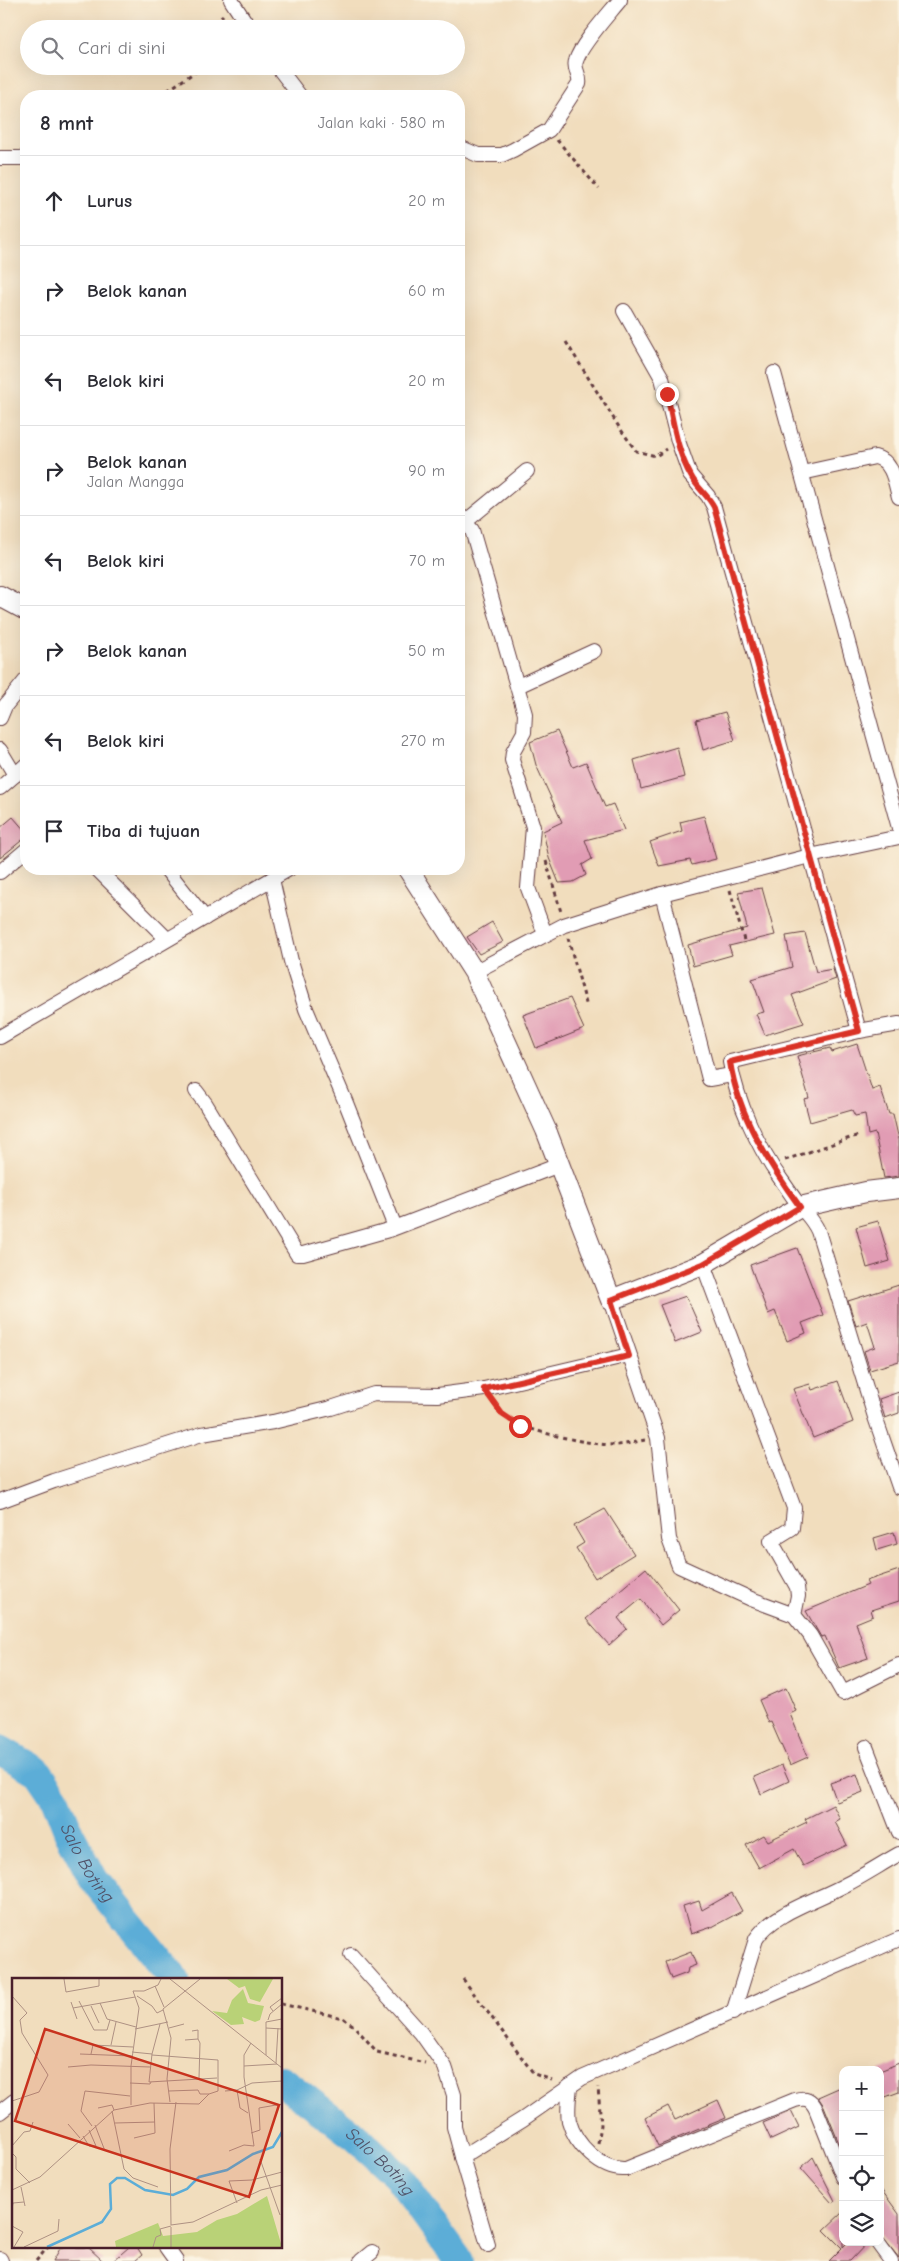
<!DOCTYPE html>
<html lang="id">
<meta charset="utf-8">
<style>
body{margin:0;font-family:"Comic Neue",sans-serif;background:#f2f2f3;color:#2b2b33}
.controls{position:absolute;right:15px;bottom:15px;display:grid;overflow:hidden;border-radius:10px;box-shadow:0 5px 20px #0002}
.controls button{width:45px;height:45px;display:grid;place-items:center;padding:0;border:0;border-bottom:1px solid #e1e1e2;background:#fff;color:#2b2b33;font:25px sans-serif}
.stop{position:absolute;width:15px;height:15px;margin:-11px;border:4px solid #d93025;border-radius:50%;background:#fff}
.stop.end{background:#d93025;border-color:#fff;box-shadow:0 1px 5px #0008}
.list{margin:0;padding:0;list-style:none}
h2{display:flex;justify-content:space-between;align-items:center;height:65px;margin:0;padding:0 20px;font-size:21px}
h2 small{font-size:16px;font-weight:400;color:#7c7c81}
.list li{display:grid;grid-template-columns:32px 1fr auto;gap:15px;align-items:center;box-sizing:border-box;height:90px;padding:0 20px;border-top:1px solid #e1e1e2}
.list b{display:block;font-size:19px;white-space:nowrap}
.list p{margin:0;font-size:16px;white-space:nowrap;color:#7c7c81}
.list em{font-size:16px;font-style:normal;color:#7c7c81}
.icon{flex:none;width:28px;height:28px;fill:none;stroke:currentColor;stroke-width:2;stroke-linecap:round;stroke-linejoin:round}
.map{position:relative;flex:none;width:899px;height:2261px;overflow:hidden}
.search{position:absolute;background:#fff;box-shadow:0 5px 20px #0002;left:20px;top:20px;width:445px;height:55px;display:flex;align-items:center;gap:12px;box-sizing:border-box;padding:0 18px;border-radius:28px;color:#7c7c81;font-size:19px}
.panel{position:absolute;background:#fff;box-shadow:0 5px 20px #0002;left:20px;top:90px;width:445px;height:785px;border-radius:20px}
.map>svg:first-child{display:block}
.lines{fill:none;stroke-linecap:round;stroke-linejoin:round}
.river{stroke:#5cadd7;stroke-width:30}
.building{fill:#e19cb4}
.street-casing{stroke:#633c41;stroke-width:16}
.secondary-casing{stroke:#633c41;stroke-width:22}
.path{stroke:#633c41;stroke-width:3;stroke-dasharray:4 4;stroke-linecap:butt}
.street{stroke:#fff;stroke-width:14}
.secondary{stroke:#fff;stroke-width:20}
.route{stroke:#d93025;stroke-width:6}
.labels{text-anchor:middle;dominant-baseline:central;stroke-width:5;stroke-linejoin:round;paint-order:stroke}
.water-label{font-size:18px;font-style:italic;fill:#505167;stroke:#fcf5e5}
.inset-river{fill:none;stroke:#5cadd7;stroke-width:2.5}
.inset-road{fill:none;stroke:#ae9183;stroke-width:1}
.view{fill:#c8321e;fill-opacity:0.15;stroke:#c8321e;stroke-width:2.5}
.inset-edge{fill:none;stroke:#4a1f2b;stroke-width:2.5}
</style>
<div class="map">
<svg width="899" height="2261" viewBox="0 0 899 2261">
<rect width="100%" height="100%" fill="#fcf5e5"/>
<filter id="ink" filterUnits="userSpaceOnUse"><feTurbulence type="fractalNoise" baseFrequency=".02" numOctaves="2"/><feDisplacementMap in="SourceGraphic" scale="10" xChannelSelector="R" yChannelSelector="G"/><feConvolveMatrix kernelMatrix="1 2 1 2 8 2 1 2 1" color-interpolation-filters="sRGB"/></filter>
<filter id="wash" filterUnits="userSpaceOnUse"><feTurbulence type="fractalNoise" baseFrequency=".0096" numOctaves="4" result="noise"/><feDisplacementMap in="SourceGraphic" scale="20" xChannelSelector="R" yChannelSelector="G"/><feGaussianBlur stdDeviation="1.12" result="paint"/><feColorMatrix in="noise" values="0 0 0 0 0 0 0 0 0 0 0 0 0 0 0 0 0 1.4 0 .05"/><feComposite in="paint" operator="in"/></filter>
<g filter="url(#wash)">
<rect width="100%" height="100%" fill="#f1ddbd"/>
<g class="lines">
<g class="river">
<path id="s1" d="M0,1750L38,1772L55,1797L69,1833L94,1880L175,1980"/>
<path id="s2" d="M281,2080L356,2137L397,2175L459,2261"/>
</g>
</g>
<g id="blocks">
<g class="building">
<polygon points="725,712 735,740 703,750 696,720"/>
<polygon points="557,731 573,767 586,762 605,807 613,804 624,830 585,840 592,859 582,865 586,875 573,882 559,883 549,858 543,831 562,822 536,765 530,742"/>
<polygon points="677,747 684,777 641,789 634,760"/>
<polygon points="704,816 716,859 692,865 690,860 659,866 650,842 682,831 680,822"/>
<polygon points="13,817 26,832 26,837 0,858 0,828"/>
<polygon points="762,888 775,935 729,946 732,955 693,966 688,945 747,928 738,892"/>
<polygon points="492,922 503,942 479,954 467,937"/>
<polygon points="805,933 816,972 833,969 836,979 792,995 804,1023 765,1035 756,1014 764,1012 752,979 792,967 786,936"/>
<polygon points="570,998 584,1029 536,1048 523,1015"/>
<polygon points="857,1044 872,1090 880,1087 889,1114 893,1114 899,1140 899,1176 884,1178 875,1133 868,1135 865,1114 855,1116 852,1110 810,1122 804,1099 809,1098 797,1056 830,1048 832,1052"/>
<polygon points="878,1221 890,1261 867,1268 856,1227"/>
<polygon points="797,1248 823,1315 802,1323 806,1333 787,1341 775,1311 768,1314 750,1265"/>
<polygon points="899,1285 899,1361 870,1370 864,1351 875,1347 867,1322 856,1326 848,1301"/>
<polygon points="686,1296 702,1332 675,1343 660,1305"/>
<polygon points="838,1381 853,1422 813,1438 793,1389 810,1384 812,1390"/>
<polygon points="899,1392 899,1413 885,1418 879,1399"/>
<polygon points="605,1509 634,1554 595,1578 576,1548 584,1543 574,1526"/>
<polygon points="894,1532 897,1544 877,1550 874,1538"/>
<polygon points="646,1568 679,1610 661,1625 641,1599 618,1618 627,1629 609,1645 586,1619"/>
<polygon points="899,1570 899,1601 871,1610 873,1616 856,1623 868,1658 839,1668 825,1636 821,1637 806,1611 868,1585 866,1581"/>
<polygon points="786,1688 796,1711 790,1714 808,1757 790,1765 771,1722 769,1723 759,1700"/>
<polygon points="782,1765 789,1781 761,1794 754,1777"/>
<polygon points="857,1774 863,1792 837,1802 830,1783"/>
<polygon points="833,1805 840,1819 835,1822 847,1845 803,1866 794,1849 759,1868 746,1845 764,1835 768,1841 807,1822 805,1819"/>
<polygon points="732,1893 742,1911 712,1927 691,1934 683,1906 699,1901 702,1910"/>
<polygon points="691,1952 696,1965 688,1968 687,1973 671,1979 665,1962"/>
<polygon points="899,2063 899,2092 880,2099 880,2071"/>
<polygon points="843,2086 843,2153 824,2106 818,2097"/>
<polygon points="718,2100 726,2118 658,2146 645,2118 668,2106 675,2120"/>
<polygon points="791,2111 799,2127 771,2140 763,2123"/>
<polygon points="813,2157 835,2201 832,2203 801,2168"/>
<polygon points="880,2188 899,2214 899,2258 880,2234"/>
<polygon points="843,2212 843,2247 848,2242 868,2242 850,2261 829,2261 842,2248 824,2230"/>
<polygon points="61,2247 88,2247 103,2261 53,2261"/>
<polygon points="129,2247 137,2247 142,2255 135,2261 113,2261"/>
</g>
</g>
</g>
<g filter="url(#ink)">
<use href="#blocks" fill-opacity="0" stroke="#633c41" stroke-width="1"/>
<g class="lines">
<defs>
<g id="street">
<polyline points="231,0 250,29"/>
<polyline points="277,66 300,96"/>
<path d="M459,147L478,155H502L513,150L549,130L579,84C581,76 573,69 576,61C581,44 608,15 620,0"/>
<polyline points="0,158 26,158"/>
<polyline points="624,311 662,378 678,441 690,475 708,496 714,507 859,1031"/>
<polyline points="774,373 899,828"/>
<path d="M802,473L875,457C893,461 895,482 899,497"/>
<polyline points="459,522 465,522 472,530 525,714 524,732 513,752 512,760 533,827 528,888 545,934"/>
<polyline points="465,522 527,471"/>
<polyline points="518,686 594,651"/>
<polyline points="0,718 5,706 26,680"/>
<polyline points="0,750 15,775 26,765"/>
<polyline points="0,788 15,775"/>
<polyline points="97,869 167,939"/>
<polyline points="166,869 205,918"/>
<polyline points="0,872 26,850"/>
<polyline points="272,879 291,961 306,1009 346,1103 395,1227"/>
<polyline points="662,894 709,1079 732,1075"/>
<polyline points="474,972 564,925 662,894 810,856 899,837"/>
<path d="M899,1024L859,1031L730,1062C737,1102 758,1148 782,1181C788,1189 793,1198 800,1206C807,1215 813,1220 818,1231L875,1417L899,1487"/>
<polyline points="0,1037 289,869"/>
<polyline points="196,1091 205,1103 297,1254 303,1254 392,1229 559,1165"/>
<polyline points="703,1264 794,1508 792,1528 771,1541 797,1587 798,1596 794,1615"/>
<polyline points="611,1300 658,1438 669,1539 679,1566 751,1599 794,1615 810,1635 843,1693 899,1665"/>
<polyline points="0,1501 54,1481 202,1434 273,1422 331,1408 374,1394 438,1395 484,1389 629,1355"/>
<polyline points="866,1747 899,1832"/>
<polyline points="351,1955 421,2033 445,2067 454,2095 454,2127 462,2157 523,2119 582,2078 899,1939"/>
<path d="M733,2013L756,1939C772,1913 818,1900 845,1885C863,1876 881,1864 899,1854"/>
<path d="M570,2086C569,2097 567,2110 569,2121C575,2144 601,2171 626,2169L795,2100C806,2097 811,2099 816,2109L843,2177"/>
<polyline points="0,2112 14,2101"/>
<polyline points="462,2157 488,2245"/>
<polyline points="877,2242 891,2261"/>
<polyline points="166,2247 176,2261"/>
<polyline points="0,2259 1,2261"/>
<polyline points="361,2261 372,2252"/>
</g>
<g id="secondary">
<polyline points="0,596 26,610"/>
<polyline points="408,869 474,972 546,1130 611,1300 703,1264 800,1207 866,1192 899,1188"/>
</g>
</defs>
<use href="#street" class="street-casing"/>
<use href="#secondary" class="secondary-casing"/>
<g class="path">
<polyline points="210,29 223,15"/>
<polyline points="161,95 195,72 196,66"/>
<polyline points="557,140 599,189"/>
<polyline points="566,342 619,427 636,451 656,456 666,449"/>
<polyline points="546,861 561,912"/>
<polyline points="730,890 745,944"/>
<polyline points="568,938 587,1007"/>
<polyline points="785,1160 859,1135"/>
<path d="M493,1402C499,1410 503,1416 512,1421C530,1432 593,1445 614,1445C624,1445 635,1442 645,1440"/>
<polyline points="463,1979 534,2074 552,2080"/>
<polyline points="281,2004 343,2018 354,2026 377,2052 425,2063"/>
<polyline points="598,2143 601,2125 598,2087"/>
<polyline points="36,2261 48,2247"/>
</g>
<use href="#street" class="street"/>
<use href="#secondary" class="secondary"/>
</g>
</g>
<g class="lines" filter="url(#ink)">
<path class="route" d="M520,1426L502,1414L484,1389L629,1356L611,1300L703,1264L800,1207C769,1164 738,1115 730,1062L859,1031L714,507C708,495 697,488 691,476C677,452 673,421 667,394"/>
</g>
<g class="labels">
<g class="water-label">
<text stroke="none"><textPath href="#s1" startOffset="148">Salo Boting</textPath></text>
<text stroke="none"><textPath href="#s2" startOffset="129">Salo Boting</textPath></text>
</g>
</g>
<g transform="translate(12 1978)">
<rect width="270" height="270" fill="#f1ddbd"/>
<path d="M215,1H261L248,24L238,21L233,8L227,10ZM231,11L236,25L252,28L248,42L243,44L230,39L232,46L219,47L200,33L215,35L220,22ZM255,218L270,269H104L103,263L146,245L151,258L185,254L205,242L225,236Z" fill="#b9d277"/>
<path class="inset-river" d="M35,269L90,244L99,231L98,206L105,200H113L133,212L161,217L175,211L187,199L215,192L241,176L261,169L270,154"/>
<path class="inset-road" d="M52,1L54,14L87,8V1M158,1L270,90M143,8L152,29M121,13H132L146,7L149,1M0,18L15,35L8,42L10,55L36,97L27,114L0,123M125,18L140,28L145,35L151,32M67,23L82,52H95L98,42M59,24L65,41M88,25L95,41L124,49M79,28L87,45M61,30L123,19M261,33L258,29L270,20M256,42L258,36L270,26M157,50L172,46M254,50L270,51M123,51L156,44M180,53L186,52V61M173,62L186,61L188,65L187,100M99,67L104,44M120,74L140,76L137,104L205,100M68,76L120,78M79,76L81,67L121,69M140,76L148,46M254,77V44L270,41M264,85L266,50M232,88L265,86M56,89L79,87L138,89M118,105L138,106L139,104M225,112L228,130L236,135M157,113L186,112L188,116H197M213,113L225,112L240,105L270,103M158,124L155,101L159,60L151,31L188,1M164,124L158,171L159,247L181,244L249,212L270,207M119,127V88L127,30L121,13M86,130L100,127L102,132M100,133L112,191L121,200L146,209M103,145L143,144M56,146L68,160M83,147L93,173M80,148L69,133L73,113L118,118M239,155L248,152L247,130L270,126M71,158L77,168H84L77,152M122,160L143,155L142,125M0,168L12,154L18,153L21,144M217,173L232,167L242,168L232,99V77L239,65M0,175L4,179V191L18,205M248,181L268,237M9,209L13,228M0,212L28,199L102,132L138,125L187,126L197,116L206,113V82L140,77M225,225L217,203L240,202L270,194M0,231L1,225L12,224M0,248L11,254L2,269M159,249V269M12,269L46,253L47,241M141,269L144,259L149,257L148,251L159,248"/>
<path class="view" d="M33,51L267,127L237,219L3,143Z"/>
<rect width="270" height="270" class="inset-edge"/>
</g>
</svg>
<div class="controls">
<button>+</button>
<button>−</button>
<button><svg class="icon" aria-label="locate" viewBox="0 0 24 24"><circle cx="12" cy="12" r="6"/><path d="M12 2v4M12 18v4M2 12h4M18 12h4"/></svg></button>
<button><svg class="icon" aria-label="layers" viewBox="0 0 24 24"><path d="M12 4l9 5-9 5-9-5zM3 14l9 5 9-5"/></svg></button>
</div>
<div class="stop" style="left:520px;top:1426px"></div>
<div class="stop end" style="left:667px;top:394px"></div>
<div class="search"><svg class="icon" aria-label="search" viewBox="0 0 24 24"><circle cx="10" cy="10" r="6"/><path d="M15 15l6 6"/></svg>Cari di sini</div>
<section class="panel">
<h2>8 mnt<small>Jalan kaki · 580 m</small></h2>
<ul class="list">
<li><svg class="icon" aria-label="ahead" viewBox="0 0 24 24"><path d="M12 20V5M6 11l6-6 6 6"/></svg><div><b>Lurus</b></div><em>20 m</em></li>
<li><svg class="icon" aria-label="right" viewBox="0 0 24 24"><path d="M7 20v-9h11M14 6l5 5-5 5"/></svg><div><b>Belok kanan</b></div><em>60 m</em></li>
<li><svg class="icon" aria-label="left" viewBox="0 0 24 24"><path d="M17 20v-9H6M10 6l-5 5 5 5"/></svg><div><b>Belok kiri</b></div><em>20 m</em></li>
<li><svg class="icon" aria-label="right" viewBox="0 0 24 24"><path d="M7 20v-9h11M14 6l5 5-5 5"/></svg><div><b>Belok kanan</b><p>Jalan Mangga</p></div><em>90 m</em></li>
<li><svg class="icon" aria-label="left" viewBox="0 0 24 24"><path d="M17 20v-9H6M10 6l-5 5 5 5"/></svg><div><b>Belok kiri</b></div><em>70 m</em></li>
<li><svg class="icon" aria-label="right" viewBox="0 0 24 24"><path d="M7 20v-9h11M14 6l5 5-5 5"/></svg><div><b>Belok kanan</b></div><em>50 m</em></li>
<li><svg class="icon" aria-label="left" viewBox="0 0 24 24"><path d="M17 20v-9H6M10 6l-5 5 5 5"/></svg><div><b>Belok kiri</b></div><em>270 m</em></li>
<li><svg class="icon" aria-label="arrive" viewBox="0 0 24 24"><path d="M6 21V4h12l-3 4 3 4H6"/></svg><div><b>Tiba di tujuan</b></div></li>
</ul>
</section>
</div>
